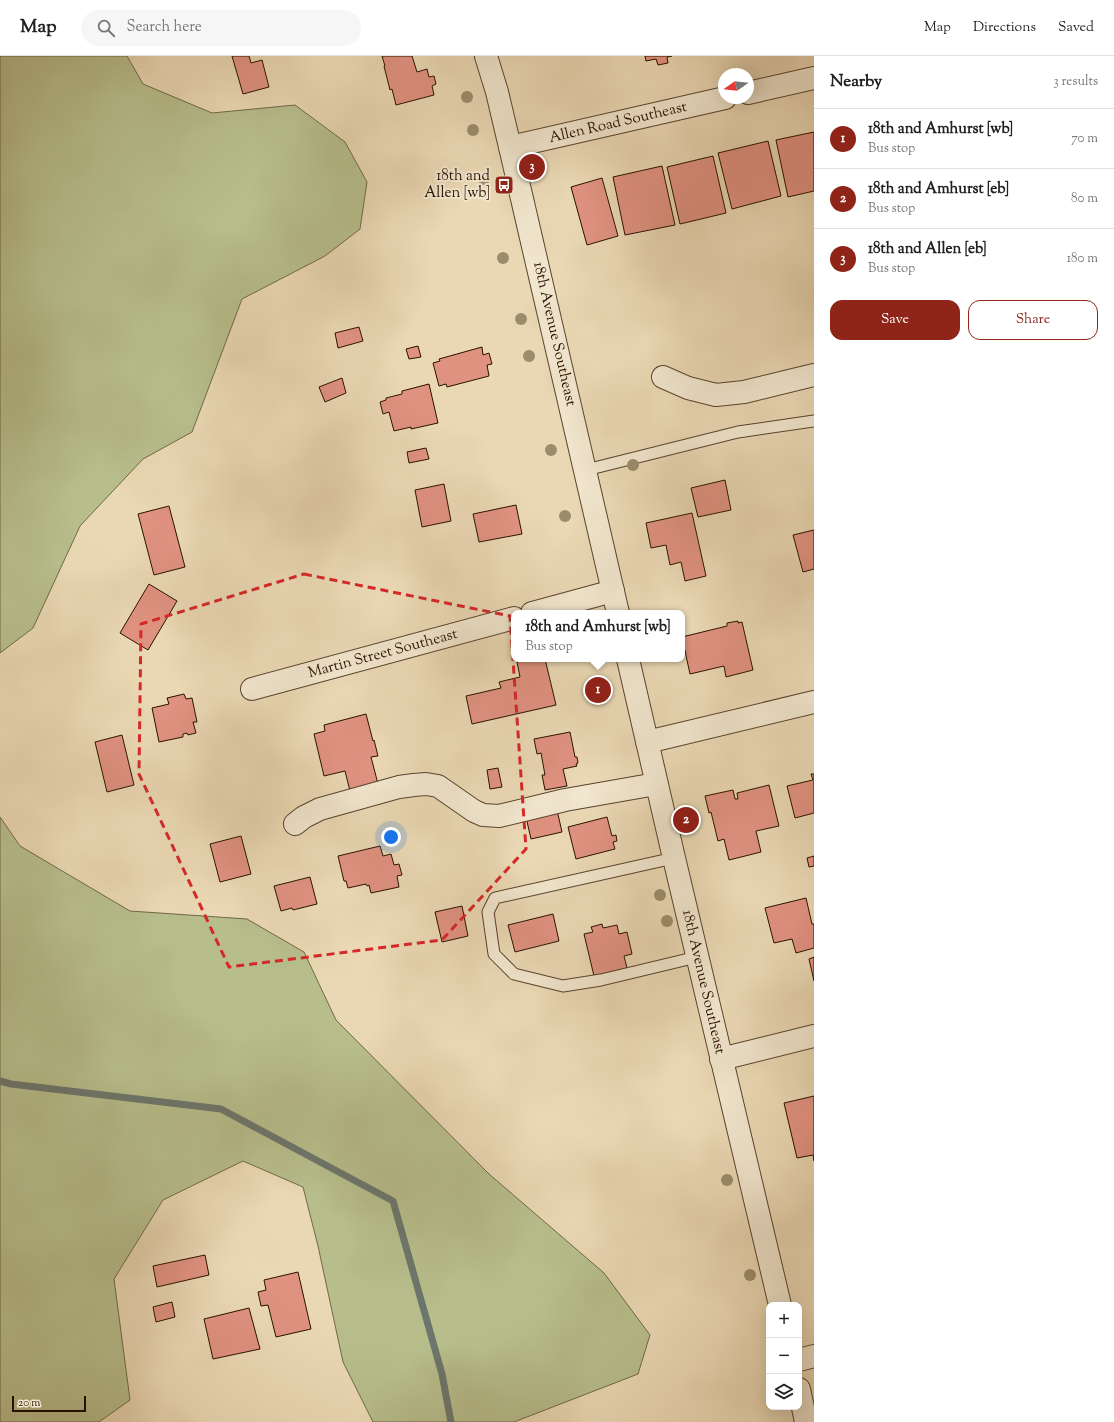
<!DOCTYPE html>
<meta charset="utf-8">
<style>
body{margin:0;font-family:"Sorts Mill Goudy",serif;background:#f6f6f6;color:#222}
.controls{position:absolute;right:12px;bottom:12px;display:grid;overflow:hidden;border-radius:8px;box-shadow:0 4px 16px #0002}
.controls button{width:36px;height:36px;display:grid;place-items:center;padding:0;border:0;border-bottom:1px solid #e0e0e0;background:#fff;color:#222;font:20px sans-serif}
.compass{position:absolute;left:718px;top:12px;width:36px;height:36px;border-radius:50%;background:#fff;box-shadow:0 4px 16px #0002;rotate:256deg}
.scale{position:absolute;left:12px;bottom:10px;width:74px;box-sizing:border-box;padding-left:4px;border:2px solid #291100;border-top:0;font-size:11px;line-height:14px;white-space:nowrap;color:#291100;-webkit-text-stroke:3px #f1e6ce;paint-order:stroke}
.you{position:absolute;left:391px;top:781px;width:14px;height:14px;margin:-10px;border:3px solid #fff;border-radius:50%;background:#1a73e8;box-shadow:0 0 0 6px #1a73e833}
.badge{display:grid;place-items:center;width:26px;height:26px;border-radius:50%;background:#8f2418;color:#fff;font-size:13px;font-weight:700}
.pin{position:absolute;translate:-50% -50%;border:2px solid #fff;box-shadow:0 1px 4px #0006}
.popup{position:absolute;left:511px;top:554px;width:174px;height:52px;box-sizing:border-box;display:grid;place-content:center;border-radius:8px;background:#fff;filter:drop-shadow(0 1px 3px #0005);font-size:13px;white-space:nowrap;color:#767676}
.popup b{font-size:15px;color:#222}
.popup::after{content:'';position:absolute;left:50%;top:100%;margin-left:-8px;border:8px solid transparent;border-top-color:#fff}
.list{margin:0;padding:0;list-style:none}
h2{display:flex;justify-content:space-between;align-items:center;height:52px;margin:0;padding:0 16px;font-size:17px}
h2 small{font-size:13px;font-weight:400;color:#767676}
.list li{display:grid;grid-template-columns:26px 1fr auto;gap:12px;align-items:center;box-sizing:border-box;height:60px;padding:0 16px;border-top:1px solid #e0e0e0}
.list b{display:block;font-size:15px;white-space:nowrap}
.list p{margin:0;font-size:13px;white-space:nowrap;color:#767676}
.list em{font-size:13px;font-style:normal;color:#767676}
.actions{display:flex;gap:8px;padding:12px 16px}
.actions a{flex:1;padding:9px 0;border:1px solid #8f2418;border-radius:12px;text-align:center;font-size:14px;color:#8f2418}
.actions .main{background:#8f2418;color:#fff}
.icon{flex:none;width:22px;height:22px;fill:none;stroke:currentColor;stroke-width:2;stroke-linecap:round;stroke-linejoin:round}
.map{position:relative;flex:none;width:814px;height:1366px;overflow:hidden}
header{display:flex;align-items:center;gap:24px;box-sizing:border-box;height:56px;padding:0 20px;background:#fff;border-bottom:1px solid #e0e0e0}
header strong{font-size:19px}
nav{display:flex;gap:22px;margin-inline-start:auto;font-size:14px}
.search{width:280px;height:36px;background:#f6f6f6;display:flex;align-items:center;gap:10px;box-sizing:border-box;padding:0 14px;border-radius:22px;color:#767676;font-size:15px}
main{display:flex}
aside{flex:1;background:#fff}
.map>svg:first-child{display:block}
.green{fill:#b7be8c;stroke:#706846}
.lines{fill:none;stroke-linecap:round;stroke-linejoin:round}
.stream{stroke:#6c766c;stroke-width:7}
.building{fill:#e09281;stroke:#291100}
.service-casing{stroke:#59432d;stroke-width:13}
.minor-casing{stroke:#59432d;stroke-width:24}
.tertiary-casing{stroke:#59432d;stroke-width:24}
.service{stroke:#f1e6ce;stroke-width:11}
.minor{stroke:#f1e6ce;stroke-width:22}
.tertiary{stroke:#f1e6ce;stroke-width:22}
.tree{fill:#9b8c6c}
.marked{fill:none;stroke:#d62828;stroke-width:3;stroke-dasharray:8 5;stroke-linejoin:round}
.labels{text-anchor:middle;dominant-baseline:central;stroke-width:4;stroke-linejoin:round;paint-order:stroke}
.street-label{font-size:15px;fill:#291100;stroke:#f1e6ce}
.poi-label{font-size:15px;fill:#291100;stroke:#f1e6ce;text-anchor:end}
</style>
<header>
<strong>Map</strong>
<div class="search"><svg class="icon" aria-label="search" viewBox="0 0 24 24"><circle cx="10" cy="10" r="6"/><path d="M15 15l6 6"/></svg>Search here</div>
<nav><a>Map</a><a>Directions</a><a>Saved</a></nav>
</header>
<main>
<div class="map">
<svg width="814" height="1366" viewBox="0 0 814 1366">
<rect width="100%" height="100%" fill="#ead8b4"/>
<filter id="stains"><feTurbulence type="fractalNoise" baseFrequency=".005" numOctaves="4"/><feColorMatrix values="0 0 0 0 .2 0 0 0 0 .09 0 0 0 0 .02 0 0 0 .5 -.17"/></filter>
<radialGradient id="worn" r=".72"><stop offset=".6" stop-color="#630" stop-opacity="0"/><stop offset="1" stop-color="#630" stop-opacity=".3"/></radialGradient>
<g class="green">
<polygon points="0,0 127,0 143,28 212,57 295,49 345,86 367,126 360,173 325,200 242,243 192,376 143,403 80,470 33,572 0,597"/>
<polygon points="0,761 20,790 130,855 247,863 304,896 336,964 489,1118 604,1217 650,1279 638,1318 514,1366 373,1366 343,1306 318,1190 303,1131 243,1105 163,1144 114,1223 130,1344 99,1366 0,1366"/>
</g>
<g class="lines">
<polyline class="stream" points="0,1025 11,1028 221,1053 393,1145 442,1318 451,1366"/>
</g>
<g class="building">
<polygon points="232,0 249,0 251,7 262,4 269,31 243,38"/>
<polygon points="382,0 412,0 417,16 427,13 429,21 434,20 436,28 432,30 434,39 396,49 392,33 390,34 384,10 385,10"/>
<polygon points="645,0 672,0 667,1 668,7 658,9 656,3 646,5"/>
<polygon points="814,76 814,135 788,141 776,84"/>
<polygon points="768,85 781,140 732,153 718,97"/>
<polygon points="713,100 726,157 680,168 667,111"/>
<polygon points="662,110 675,169 625,179 613,121"/>
<polygon points="602,122 618,180 587,189 571,131"/>
<polygon points="359,271 363,285 338,292 335,277"/>
<polygon points="418,290 421,301 409,303 406,293"/>
<polygon points="482,291 483,299 489,297 492,308 487,309 489,320 447,331 446,328 439,330 433,307 440,305 439,303"/>
<polygon points="342,322 346,337 325,346 319,331"/>
<polygon points="429,328 438,367 411,373 411,371 394,375 389,356 383,358 380,346 386,344 386,342 402,338 402,335"/>
<polygon points="426,392 429,403 409,407 407,396"/>
<polygon points="725,424 731,454 698,461 691,432"/>
<polygon points="444,428 451,465 422,471 415,434"/>
<polygon points="516,449 522,478 479,486 473,458"/>
<polygon points="169,450 185,511 154,519 138,458"/>
<polygon points="692,457 706,520 685,525 681,506 670,509 666,489 651,492 646,467"/>
<polygon points="814,474 814,513 803,516 793,479"/>
<polygon points="149,528 177,545 148,594 120,577"/>
<polygon points="738,565 738,567 742,566 753,614 726,621 724,610 690,618 682,581 727,570 727,567"/>
<polygon points="531,603 545,603 556,649 472,668 466,640 501,632 499,626 520,621 517,606"/>
<polygon points="184,638 186,643 192,642 197,666 193,666 196,677 188,679 187,677 183,678 183,681 159,686 152,652 169,648 167,642"/>
<polygon points="366,658 373,685 374,684 378,700 371,701 378,728 350,735 345,715 324,720 314,678 325,675 324,669"/>
<polygon points="570,676 575,701 577,701 578,707 576,708 577,710 563,713 567,730 545,734 542,719 545,719 541,697 537,698 534,683"/>
<polygon points="122,679 134,729 107,736 95,686"/>
<polygon points="498,712 502,731 490,733 487,714"/>
<polygon points="811,718 814,718 814,757 795,762 787,730 813,724"/>
<polygon points="769,729 779,770 756,775 761,796 729,804 724,783 718,785 711,756 709,757 705,740 733,734 735,743 738,743 737,737"/>
<polygon points="557,754 562,776 531,783 526,761"/>
<polygon points="607,761 612,780 616,779 617,785 613,786 615,793 576,803 568,771"/>
<polygon points="241,780 251,818 220,826 210,788"/>
<polygon points="380,790 383,800 391,798 394,809 399,808 402,819 397,820 399,831 371,837 369,829 367,830 366,828 348,832 346,825 344,825 338,800"/>
<polygon points="814,800 814,810 809,811 807,802"/>
<polygon points="310,821 317,848 293,854 292,852 281,855 274,830"/>
<polygon points="806,842 812,868 814,868 814,892 796,897 792,883 774,887 765,852"/>
<polygon points="462,850 468,880 442,886 435,856"/>
<polygon points="553,858 559,885 515,896 508,869"/>
<polygon points="602,868 603,872 617,869 619,878 627,876 632,898 624,900 627,912 594,920 584,878 593,876 591,871"/>
<polygon points="814,901 814,925 809,903"/>
<polygon points="814,1040 814,1105 813,1099 797,1102 784,1047"/>
<polygon points="205,1199 209,1219 157,1231 153,1210"/>
<polygon points="298,1216 311,1273 276,1281 268,1249 261,1250 258,1236 266,1234 264,1224"/>
<polygon points="172,1246 175,1261 156,1266 153,1251"/>
<polygon points="249,1252 260,1293 213,1303 204,1263"/>
</g>
<g class="lines">
<defs>
<g id="service">
<polyline points="586,414 738,376 814,365"/>
<polyline points="674,802 495,842 488,856 494,898 514,918 563,930 601,924 697,901"/>
</g>
<g id="minor">
<polyline points="748,37 814,22"/>
<polyline points="510,91 725,42"/>
<polyline points="663,321 688,332 716,339 744,336 814,319"/>
<polyline points="532,557 613,535"/>
<polyline points="252,633 514,562"/>
<polyline points="647,686 814,646"/>
<polyline points="295,768 304,761 320,753 399,731 414,729 426,728 438,730 474,755 483,759 499,760 565,744 656,728"/>
<polyline points="721,1003 814,980"/>
<polyline points="799,1304 814,1300"/>
</g>
<g id="tertiary">
<polyline points="486,0 497,36 510,91 618,557"/>
<polyline points="628,603 674,802 780,1249"/>
<polyline points="799,1333 806,1366"/>
</g>
</defs>
<use href="#service" class="service-casing"/>
<use href="#minor" class="minor-casing"/>
<use href="#tertiary" class="tertiary-casing"/>
<use href="#service" class="service"/>
<use href="#minor" class="minor"/>
<use href="#tertiary" class="tertiary"/>
</g>
<g class="tree">
<circle cx="467" cy="41" r="6"/>
<circle cx="473" cy="74" r="6"/>
<circle cx="484" cy="123" r="6"/>
<circle cx="503" cy="202" r="6"/>
<circle cx="521" cy="263" r="6"/>
<circle cx="529" cy="300" r="6"/>
<circle cx="551" cy="394" r="6"/>
<circle cx="633" cy="409" r="6"/>
<circle cx="565" cy="460" r="6"/>
<circle cx="660" cy="839" r="6"/>
<circle cx="667" cy="865" r="6"/>
<circle cx="727" cy="1124" r="6"/>
<circle cx="750" cy="1219" r="6"/>
</g>
<path class="marked" d="M304,518L510,560L526,793L442,884L229,911L139,718L141,568Z"/>
<defs>
<symbol id="bus-square" viewBox="-11 -11 22 22"><rect x="-9" y="-9" width="18" height="18" rx="4" fill="#8f2418" stroke="#f1e6ce"/><path d="M-5-6H5V4H4V6H2V4H-2V6H-4V4H-5ZM-3.5-4V0h7V-4ZM-3.5 1.2v1.5H-2V1.2ZM2 1.2v1.5H3.5V1.2Z" fill="#fff"/></symbol>
</defs>
<g fill-rule="evenodd">
<use href="#bus-square" x="493" y="118" width="22" height="22"/>
</g>
<g class="labels">
<g class="street-label">
<text transform="translate(618 67) rotate(-13)">Allen Road Southeast</text>
<text transform="translate(554 278) rotate(77)">18th Avenue Southeast</text>
<text transform="translate(383 598) rotate(-15)">Martin Street Southeast</text>
<text transform="translate(703 926) rotate(77)">18th Avenue Southeast</text>
</g>
<g class="poi-label">
<text x="490" y="120">18th and<tspan x="490" dy="17">Allen [wb]</tspan></text>
</g>
</g>
<rect width="100%" height="100%" filter="url(#stains)"/>
<rect width="100%" height="100%" fill="url(#worn)"/>
</svg>
<div class="controls">
<button>+</button>
<button>−</button>
<button><svg class="icon" aria-label="layers" viewBox="0 0 24 24"><path d="M12 4l9 5-9 5-9-5zM3 14l9 5 9-5"/></svg></button>
</div>
<svg class="compass" viewBox="-18 -18 36 36"><path d="M0-13l5 13h-10z" fill="#e53935"/><path d="M0 13l5-13h-10z" fill="#767676"/></svg>
<div class="scale">20 m</div>
<div class="you"></div>
<div class="pin badge" style="left:598px;top:634px">1</div>
<div class="popup"><b>18th and Amhurst [wb]</b>Bus stop</div>
<div class="pin badge" style="left:686px;top:764px">2</div>
<div class="pin badge" style="left:532px;top:111px">3</div>
</div>
<aside>
<h2>Nearby<small>3 results</small></h2>
<ul class="list">
<li><span class="badge">1</span><div><b>18th and Amhurst [wb]</b><p>Bus stop</p></div><em>70 m</em></li>
<li><span class="badge">2</span><div><b>18th and Amhurst [eb]</b><p>Bus stop</p></div><em>80 m</em></li>
<li><span class="badge">3</span><div><b>18th and Allen [eb]</b><p>Bus stop</p></div><em>180 m</em></li>
</ul>
<div class="actions"><a class="main">Save</a><a>Share</a></div>
</aside>
</main>
